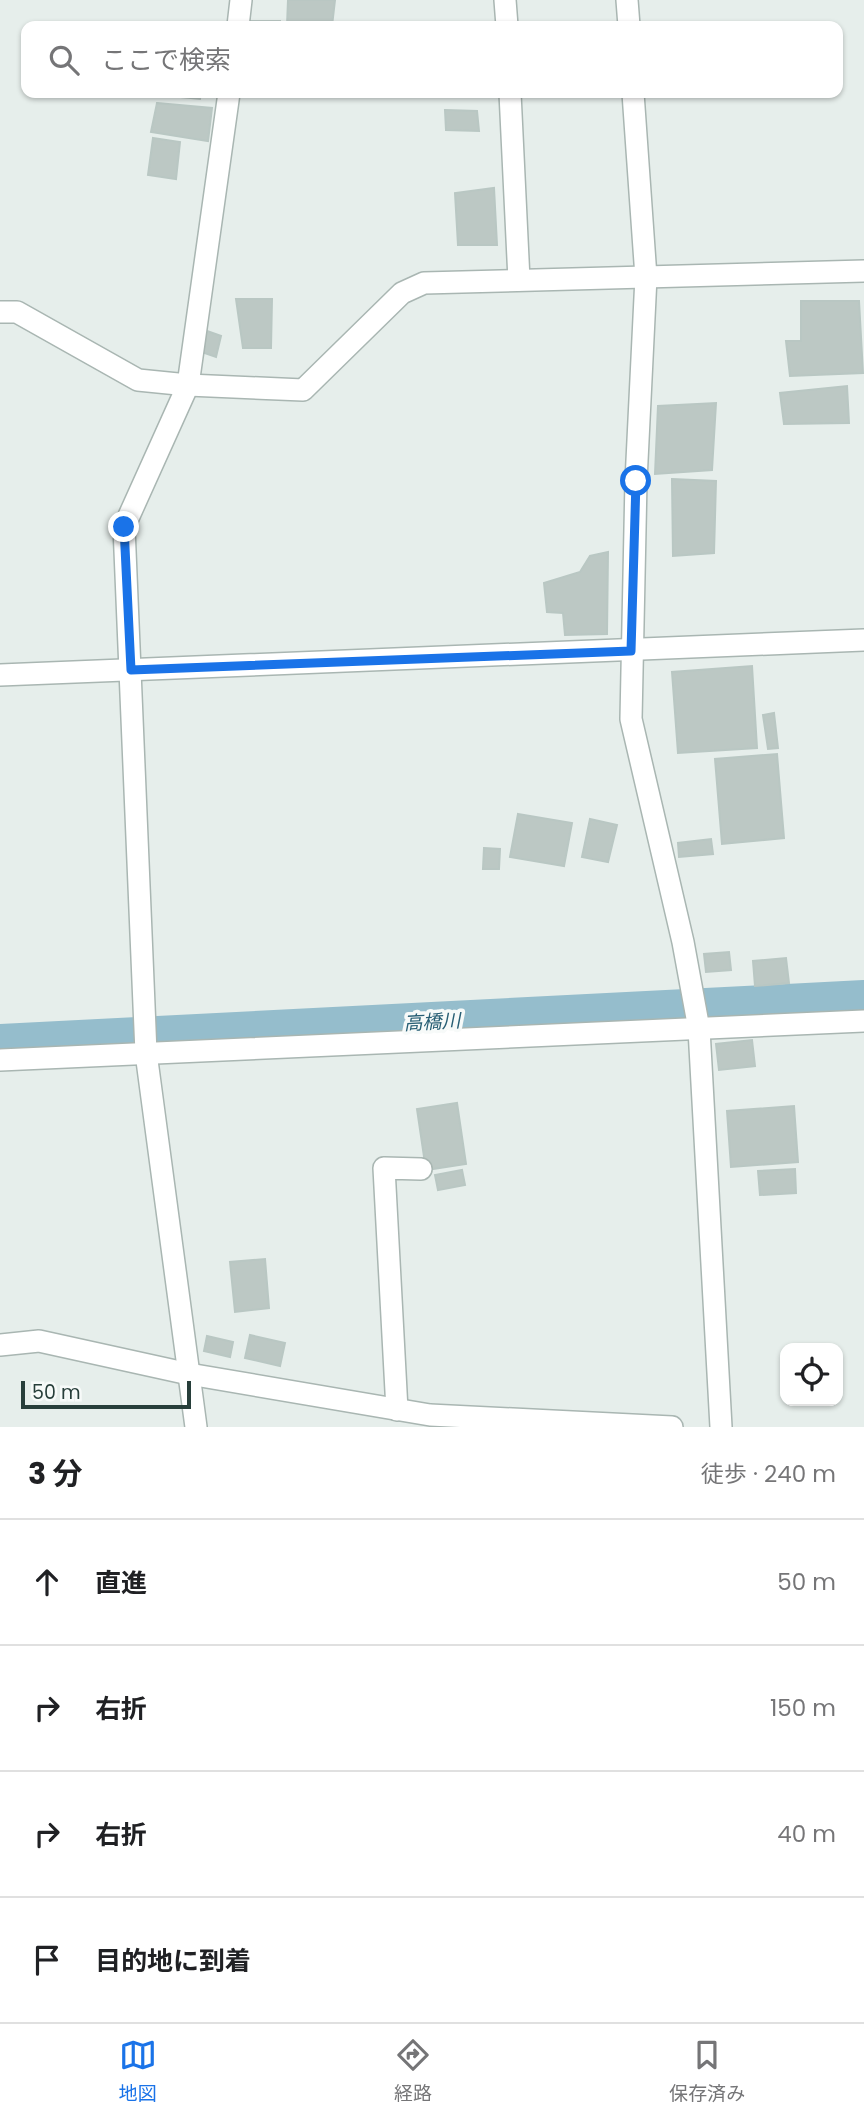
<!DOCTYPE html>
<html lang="ja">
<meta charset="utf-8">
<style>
body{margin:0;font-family:Poppins,"Noto Sans JP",sans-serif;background:#f2f2f2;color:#202124}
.controls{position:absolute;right:21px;bottom:21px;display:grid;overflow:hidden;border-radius:14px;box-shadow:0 2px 5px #0004}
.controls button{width:63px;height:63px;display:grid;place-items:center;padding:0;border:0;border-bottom:2px solid #e0e0e0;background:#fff;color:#202124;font:35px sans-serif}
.scale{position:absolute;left:21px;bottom:18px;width:170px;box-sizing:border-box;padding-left:7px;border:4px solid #273e3a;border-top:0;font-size:19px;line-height:24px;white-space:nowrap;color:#273e3a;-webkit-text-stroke:5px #f7faf9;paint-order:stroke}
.stop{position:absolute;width:21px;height:21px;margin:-16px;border:5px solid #1a73e8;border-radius:50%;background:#fff}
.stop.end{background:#1a73e8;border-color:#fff;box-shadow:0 2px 7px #0008}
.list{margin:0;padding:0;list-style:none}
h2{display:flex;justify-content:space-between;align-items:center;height:91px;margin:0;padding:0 28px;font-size:30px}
h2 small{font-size:23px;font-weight:400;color:#757577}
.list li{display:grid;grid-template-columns:46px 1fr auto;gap:21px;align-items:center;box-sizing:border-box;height:126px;padding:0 28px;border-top:2px solid #e0e0e0}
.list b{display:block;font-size:26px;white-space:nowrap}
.list em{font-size:23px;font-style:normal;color:#757577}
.icon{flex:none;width:38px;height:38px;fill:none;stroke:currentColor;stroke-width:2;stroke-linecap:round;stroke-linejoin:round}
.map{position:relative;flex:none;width:864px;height:1427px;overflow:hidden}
.search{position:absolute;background:#fff;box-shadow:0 2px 5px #0004;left:21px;right:21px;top:21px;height:77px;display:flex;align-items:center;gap:18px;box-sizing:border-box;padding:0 24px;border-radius:14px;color:#757577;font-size:26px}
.sheet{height:595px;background:#fff}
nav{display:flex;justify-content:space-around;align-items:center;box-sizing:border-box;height:98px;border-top:2px solid #e0e0e0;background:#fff;font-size:19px;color:#757577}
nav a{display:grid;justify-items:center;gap:4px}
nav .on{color:#1a73e8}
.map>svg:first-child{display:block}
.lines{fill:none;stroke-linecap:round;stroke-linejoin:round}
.river{stroke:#95bdcc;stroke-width:40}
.building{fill:#bcc8c4;stroke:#b9c7c3;stroke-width:2}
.minor-casing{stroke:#a9b6b2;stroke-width:24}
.tertiary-casing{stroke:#a9b6b2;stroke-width:24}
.minor{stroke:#fff;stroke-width:21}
.tertiary{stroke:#fff;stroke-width:21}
.route{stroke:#1a73e8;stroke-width:9}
.labels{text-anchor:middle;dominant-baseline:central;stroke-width:7;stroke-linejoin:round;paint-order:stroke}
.water-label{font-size:19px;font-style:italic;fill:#275e74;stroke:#f7faf9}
</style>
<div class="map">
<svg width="864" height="1427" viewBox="0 0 864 1427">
<rect width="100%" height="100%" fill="#e6eeeb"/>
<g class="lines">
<polyline class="river" points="0,1044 864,1000"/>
</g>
<g class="building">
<polygon points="288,0 335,0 332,26 287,26"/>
<rect x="249" y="21" width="31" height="5"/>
<polygon points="140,93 201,93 200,99"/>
<polygon points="157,103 212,108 208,141 151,132"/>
<polygon points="445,110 477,111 479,131 446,130"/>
<polygon points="153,138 180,142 176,179 148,175"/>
<polygon points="494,188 497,245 458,245 455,193"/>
<polygon points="236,299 272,299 271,348 243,348"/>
<polygon points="801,301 859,301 863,373 790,376 786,341 801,341"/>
<polygon points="207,331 221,336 216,357 202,352"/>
<polygon points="847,386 849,423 784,424 780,393"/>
<polygon points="716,403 712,470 655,474 658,406"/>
<polygon points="672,479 716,481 714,553 673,556"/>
<polygon points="608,552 607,634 565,635 563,613 547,612 544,583 580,572 590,556"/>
<polygon points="752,666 757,748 678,753 672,672"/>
<polygon points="774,713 778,748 768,749 763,715"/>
<polygon points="777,754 784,838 722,844 715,759"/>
<polygon points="518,814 572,823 564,866 510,857"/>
<polygon points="590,819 617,825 608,862 582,857"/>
<polygon points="711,839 713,854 679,857 678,843"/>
<polygon points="484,848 500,849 499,869 483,869"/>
<polygon points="729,952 731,970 706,972 704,954"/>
<polygon points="786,958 789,983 755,986 753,961"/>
<polygon points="752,1040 755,1066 719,1070 716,1044"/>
<polygon points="457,1103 466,1164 426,1170 417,1109"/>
<polygon points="794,1106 798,1162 731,1167 727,1111"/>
<polygon points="795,1169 796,1193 760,1195 758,1171"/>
<polygon points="462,1170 465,1185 438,1190 435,1175"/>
<polygon points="265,1259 269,1308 235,1312 230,1262"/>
<polygon points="250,1335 285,1343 280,1366 245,1358"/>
<polygon points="207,1336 233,1342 230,1357 204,1351"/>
</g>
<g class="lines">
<defs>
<g id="minor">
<polyline points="505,0 507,26"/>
<polyline points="238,26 241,0"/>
<polyline points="510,93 519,280"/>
<polyline points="0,312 17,312 138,380 188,385 303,390 402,293 424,283 864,271"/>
<polyline points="0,675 864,640"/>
<polyline points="0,1060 864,1021"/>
<polyline points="397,1410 384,1168 421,1169"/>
<polyline points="196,1427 146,1053 124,527 188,385 229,93"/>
</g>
<g id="tertiary">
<polyline points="627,0 629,26"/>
<polyline points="633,93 646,277 636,481 631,719 683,942 699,1029 721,1427"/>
<polyline points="0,1345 39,1341 189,1374 430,1415 672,1427"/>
</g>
</defs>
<use href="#minor" class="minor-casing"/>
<use href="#tertiary" class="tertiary-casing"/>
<use href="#minor" class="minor"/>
<use href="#tertiary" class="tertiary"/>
</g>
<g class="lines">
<polyline class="route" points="124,527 131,670 631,651 636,481"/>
</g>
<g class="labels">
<g class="water-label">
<text transform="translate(432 1022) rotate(-3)">高橋川</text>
</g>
</g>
</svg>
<div class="controls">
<button><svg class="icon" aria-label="locate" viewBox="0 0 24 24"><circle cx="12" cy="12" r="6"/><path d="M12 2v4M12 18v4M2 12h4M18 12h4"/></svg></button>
</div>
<div class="scale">50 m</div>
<div class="stop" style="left:636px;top:481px"></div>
<div class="stop end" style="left:124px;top:527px"></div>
<div class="search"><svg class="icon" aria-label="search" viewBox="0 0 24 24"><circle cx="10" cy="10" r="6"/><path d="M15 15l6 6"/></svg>ここで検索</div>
</div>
<section class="sheet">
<h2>3 分<small>徒歩 · 240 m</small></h2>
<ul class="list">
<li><svg class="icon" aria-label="ahead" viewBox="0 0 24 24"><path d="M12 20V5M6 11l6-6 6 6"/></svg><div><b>直進</b></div><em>50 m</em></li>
<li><svg class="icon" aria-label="right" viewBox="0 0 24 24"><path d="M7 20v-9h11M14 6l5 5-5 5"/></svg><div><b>右折</b></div><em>150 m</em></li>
<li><svg class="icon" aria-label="right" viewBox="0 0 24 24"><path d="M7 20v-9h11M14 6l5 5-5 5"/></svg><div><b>右折</b></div><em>40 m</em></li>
<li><svg class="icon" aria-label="arrive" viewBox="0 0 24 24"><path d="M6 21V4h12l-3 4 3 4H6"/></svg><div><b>目的地に到着</b></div></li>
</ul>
</section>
<nav>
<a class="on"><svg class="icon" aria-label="map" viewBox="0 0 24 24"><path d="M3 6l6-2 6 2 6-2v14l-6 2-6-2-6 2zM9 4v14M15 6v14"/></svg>地図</a>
<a><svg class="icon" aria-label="directions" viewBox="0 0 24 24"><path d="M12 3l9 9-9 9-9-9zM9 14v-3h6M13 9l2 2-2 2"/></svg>経路</a>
<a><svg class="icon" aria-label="saved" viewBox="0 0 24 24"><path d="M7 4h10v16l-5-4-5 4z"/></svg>保存済み</a>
</nav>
